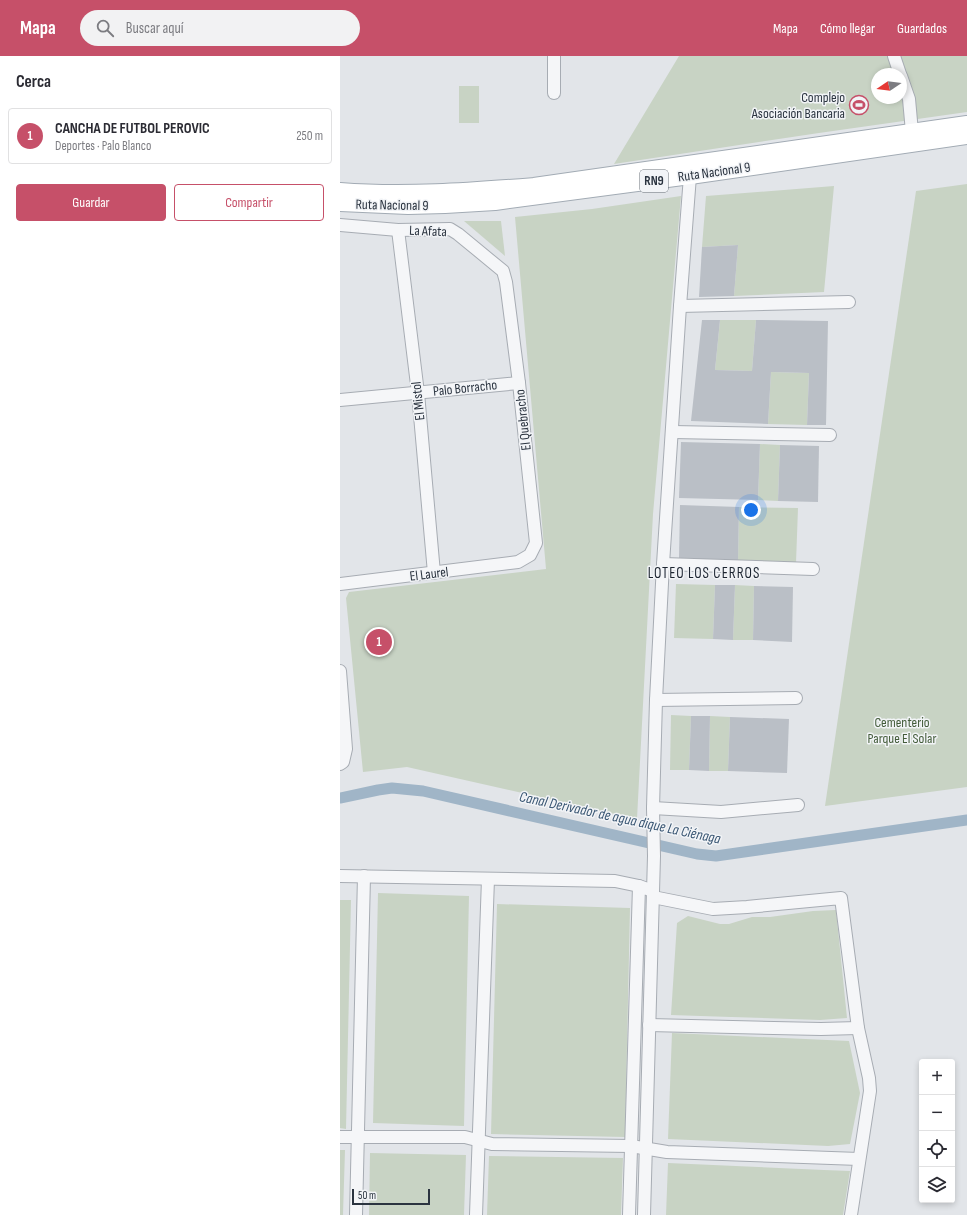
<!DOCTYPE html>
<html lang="es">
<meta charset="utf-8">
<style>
body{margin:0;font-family:"Sofia Sans Condensed",sans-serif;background:#f2f2f3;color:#2b2b33}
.controls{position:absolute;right:12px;bottom:12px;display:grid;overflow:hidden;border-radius:4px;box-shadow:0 2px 6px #0003}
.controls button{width:36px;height:36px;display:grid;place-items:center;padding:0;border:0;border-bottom:1px solid #e1e1e2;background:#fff;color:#2b2b33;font:20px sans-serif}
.compass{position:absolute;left:531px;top:12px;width:36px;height:36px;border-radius:50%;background:#fff;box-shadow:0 2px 6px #0003;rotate:257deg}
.scale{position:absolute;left:12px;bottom:10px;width:78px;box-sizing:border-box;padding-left:4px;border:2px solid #2b3440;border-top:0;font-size:11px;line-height:14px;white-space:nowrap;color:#2b3440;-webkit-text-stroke:3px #f2f4f7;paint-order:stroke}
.you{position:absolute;left:411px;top:454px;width:14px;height:14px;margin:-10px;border:3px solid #fff;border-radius:50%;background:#1a73e8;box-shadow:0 0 0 6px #1a73e833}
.badge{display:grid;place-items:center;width:26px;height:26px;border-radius:50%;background:#c65069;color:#fff;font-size:13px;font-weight:700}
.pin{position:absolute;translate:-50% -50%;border:2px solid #fff;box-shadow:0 1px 4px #0006}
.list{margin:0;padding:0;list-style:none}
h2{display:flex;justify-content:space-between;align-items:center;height:52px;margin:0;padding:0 16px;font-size:17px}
h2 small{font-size:13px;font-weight:400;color:#7c7c81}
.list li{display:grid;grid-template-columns:26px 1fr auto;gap:12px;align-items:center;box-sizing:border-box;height:56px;margin:0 8px 8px;padding:0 8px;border:1px solid #e1e1e2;border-radius:4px}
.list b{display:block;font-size:15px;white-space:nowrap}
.list p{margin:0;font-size:13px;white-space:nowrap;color:#7c7c81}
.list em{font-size:13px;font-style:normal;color:#7c7c81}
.actions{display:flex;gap:8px;padding:12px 16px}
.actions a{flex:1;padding:9px 0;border:1px solid #c65069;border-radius:4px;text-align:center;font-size:14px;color:#c65069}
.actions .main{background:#c65069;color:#fff}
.icon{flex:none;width:22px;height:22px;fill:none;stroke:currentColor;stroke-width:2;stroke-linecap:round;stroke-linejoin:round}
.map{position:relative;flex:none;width:627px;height:1159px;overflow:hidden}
header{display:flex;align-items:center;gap:24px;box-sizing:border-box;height:56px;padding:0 20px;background:#c65069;color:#fff}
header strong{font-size:19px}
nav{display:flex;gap:22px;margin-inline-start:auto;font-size:14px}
.search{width:280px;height:36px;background:#f2f2f3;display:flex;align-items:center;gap:10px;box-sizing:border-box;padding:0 14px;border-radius:22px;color:#7c7c81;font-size:15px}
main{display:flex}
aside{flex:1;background:#fff}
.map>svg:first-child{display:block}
.green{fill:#c8d3c4;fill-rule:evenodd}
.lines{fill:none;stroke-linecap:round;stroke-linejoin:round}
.canal{stroke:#a0b5c7;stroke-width:11}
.building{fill:#babfc6}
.minor-casing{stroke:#a7acb3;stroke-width:14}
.major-casing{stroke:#a2abb4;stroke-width:18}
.minor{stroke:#f5f6f8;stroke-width:12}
.major{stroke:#fff;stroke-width:16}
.labels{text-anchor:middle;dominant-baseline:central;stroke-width:3;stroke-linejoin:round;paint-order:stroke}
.shield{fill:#f2f4f7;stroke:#676e77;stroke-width:1}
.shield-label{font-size:13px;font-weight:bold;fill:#2b3440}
.poi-label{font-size:14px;fill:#2b3440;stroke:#f2f4f7;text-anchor:end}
.street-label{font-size:14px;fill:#2b3440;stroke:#f2f4f7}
.park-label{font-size:14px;fill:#425b39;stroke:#f2f4f7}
.neighbourhood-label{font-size:15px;letter-spacing:1px;fill:#1d2531;stroke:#f2f4f7}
.water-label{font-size:15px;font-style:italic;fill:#385572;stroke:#f2f4f7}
</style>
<header>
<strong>Mapa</strong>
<div class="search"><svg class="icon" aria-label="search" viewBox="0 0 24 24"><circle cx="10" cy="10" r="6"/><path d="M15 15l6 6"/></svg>Buscar aquí</div>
<nav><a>Mapa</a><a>Cómo llegar</a><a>Guardados</a></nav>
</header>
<main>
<aside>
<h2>Cerca<small></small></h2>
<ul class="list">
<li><span class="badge">1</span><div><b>CANCHA DE FUTBOL PEROVIC</b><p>Deportes · Palo Blanco</p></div><em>250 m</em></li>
</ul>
<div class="actions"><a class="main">Guardar</a><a>Compartir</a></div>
</aside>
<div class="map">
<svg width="627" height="1159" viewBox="0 0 627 1159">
<rect width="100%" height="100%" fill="#e2e5e9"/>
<g class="green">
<path d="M339,0H627V56L479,77L274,108ZM537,18H561V42H537Z"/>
<rect x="119" y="30" width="20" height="37"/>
<polygon points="627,128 627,731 485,750 576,135"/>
<polygon points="494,130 484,236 394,240 398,189 362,191 366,140"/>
<polygon points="341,140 313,458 297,763 67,711 23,716 6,542 9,536 206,513 175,161 252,153"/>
<polygon points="124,165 161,165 165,200"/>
<polygon points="380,264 416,264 412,315 375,314"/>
<polygon points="431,316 469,317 467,369 428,368"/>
<polygon points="420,388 440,389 438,445 418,444"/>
<polygon points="399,451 458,452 456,507 398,505"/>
<polygon points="336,528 375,529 373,583 334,582"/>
<polygon points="395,529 414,530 413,584 393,584"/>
<polygon points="331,659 351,660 349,714 330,714"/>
<polygon points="370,660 390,661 388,715 369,715"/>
<polygon points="38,837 129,840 124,1070 33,1067"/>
<polygon points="0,844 11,844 6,1073 0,1072"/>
<polygon points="157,848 290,852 285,1081 151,1078"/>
<polygon points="496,854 507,962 480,964 331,959 337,867 348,860 380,868 389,868 412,861 430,861 473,855"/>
<polygon points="332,977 509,985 520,1037 510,1088 488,1090 328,1083"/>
<polygon points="0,1094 5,1094 3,1159 0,1159"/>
<polygon points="30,1097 126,1099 124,1159 29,1159"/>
<polygon points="149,1100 283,1102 281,1159 147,1159"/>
<polygon points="328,1107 484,1114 510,1115 503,1159 326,1159"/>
</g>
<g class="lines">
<polyline class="canal" points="0,742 38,734 52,732 83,735 357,798 376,800 627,764"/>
</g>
<g class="building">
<polygon points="398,189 394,240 359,241 362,191"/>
<polygon points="362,264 380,264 375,314 412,315 416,264 488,265 486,369 467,369 469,317 431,316 428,368 351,365"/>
<polygon points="341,386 420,388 418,444 339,442"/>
<polygon points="440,389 479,390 478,446 438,445"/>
<polygon points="340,449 399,451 398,505 339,503"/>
<polygon points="375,529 395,529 393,584 373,583"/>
<polygon points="414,530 453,531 452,586 413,584"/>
<polygon points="351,660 370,660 369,715 349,714"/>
<polygon points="390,661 449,663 447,717 388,715"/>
</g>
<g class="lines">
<defs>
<g id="minor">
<polyline points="554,0 560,18"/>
<polyline points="561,20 569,43 572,76"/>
<polyline points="214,37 214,0"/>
<polyline points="0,169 58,174 110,173 118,178 163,215 166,226 179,327 196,487 190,499 178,506 0,528"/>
<polyline points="58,174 78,337 94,517"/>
<polyline points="340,250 509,246"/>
<polyline points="0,344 179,327"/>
<polyline points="333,376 490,379"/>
<polyline points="323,508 473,513"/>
<polyline points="0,615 6,693 3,706 0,708"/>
<polyline points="316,644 456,642"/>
<polyline points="313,752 381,756 458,749"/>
<polyline points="0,820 275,825 299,830"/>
<polyline points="313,841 373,853 407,851 501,842 518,972 529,1022 530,1035 511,1159"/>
<polyline points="309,969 481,973 518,972"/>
<polyline points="0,1081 125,1081 152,1088 291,1090 327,1096 519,1103"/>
<polyline points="16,1159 24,820"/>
<polyline points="136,1159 148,823"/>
<polyline points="289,1159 299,830 313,835"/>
<polyline points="304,1159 314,800 313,752 316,644 323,508 340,250 350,120"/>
</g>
<g id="major">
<path d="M0,135C65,140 129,135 194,130L627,68"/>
<polyline points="0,147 68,150 105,149 155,146 350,120 627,80"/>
</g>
</defs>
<use href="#minor" class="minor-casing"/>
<use href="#major" class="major-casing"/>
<use href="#minor" class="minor"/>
<use href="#major" class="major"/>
</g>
<defs>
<symbol id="stadium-ring" viewBox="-11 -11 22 22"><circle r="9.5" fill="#f2f4f7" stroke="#c65069" stroke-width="1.5"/><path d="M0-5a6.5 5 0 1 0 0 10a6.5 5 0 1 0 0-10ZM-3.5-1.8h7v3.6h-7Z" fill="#c65069"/></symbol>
</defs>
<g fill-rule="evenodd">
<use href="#stadium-ring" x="508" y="38" width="22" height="22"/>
</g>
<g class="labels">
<rect class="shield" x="300" y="114" width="28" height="22" rx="3"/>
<g class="shield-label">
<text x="314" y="125">RN9</text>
</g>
<g class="poi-label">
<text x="505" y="41">Complejo<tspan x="505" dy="16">Asociación Bancaria</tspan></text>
</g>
<g class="street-label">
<text transform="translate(374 116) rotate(-8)">Ruta Nacional 9</text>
<text transform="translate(52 149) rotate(1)">Ruta Nacional 9</text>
<text transform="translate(88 175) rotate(2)">La Afata</text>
<text transform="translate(125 332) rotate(-6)">Palo Borracho</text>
<text transform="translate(78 345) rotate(-96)">El Mistol</text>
<text transform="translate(183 364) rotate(-96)">El Quebracho</text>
<text transform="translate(89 518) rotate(-7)">El Laurel</text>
</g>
<g class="park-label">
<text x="562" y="666">Cementerio<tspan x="562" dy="16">Parque El Solar</tspan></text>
</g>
<g class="neighbourhood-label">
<text x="364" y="517">LOTEO LOS CERROS</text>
</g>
<g class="water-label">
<text transform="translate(280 762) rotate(12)">Canal Derivador de agua dique La Ciénaga</text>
</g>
</g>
</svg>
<div class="controls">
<button>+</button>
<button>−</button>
<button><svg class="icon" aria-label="locate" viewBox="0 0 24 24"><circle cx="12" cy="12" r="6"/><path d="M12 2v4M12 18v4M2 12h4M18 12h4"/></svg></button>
<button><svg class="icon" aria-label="layers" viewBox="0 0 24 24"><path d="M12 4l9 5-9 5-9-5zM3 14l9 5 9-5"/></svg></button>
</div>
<svg class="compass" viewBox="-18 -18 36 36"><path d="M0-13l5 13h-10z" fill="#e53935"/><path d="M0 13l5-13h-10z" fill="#7c7c81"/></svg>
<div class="scale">50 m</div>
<div class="you"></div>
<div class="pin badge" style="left:39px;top:586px">1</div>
</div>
</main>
